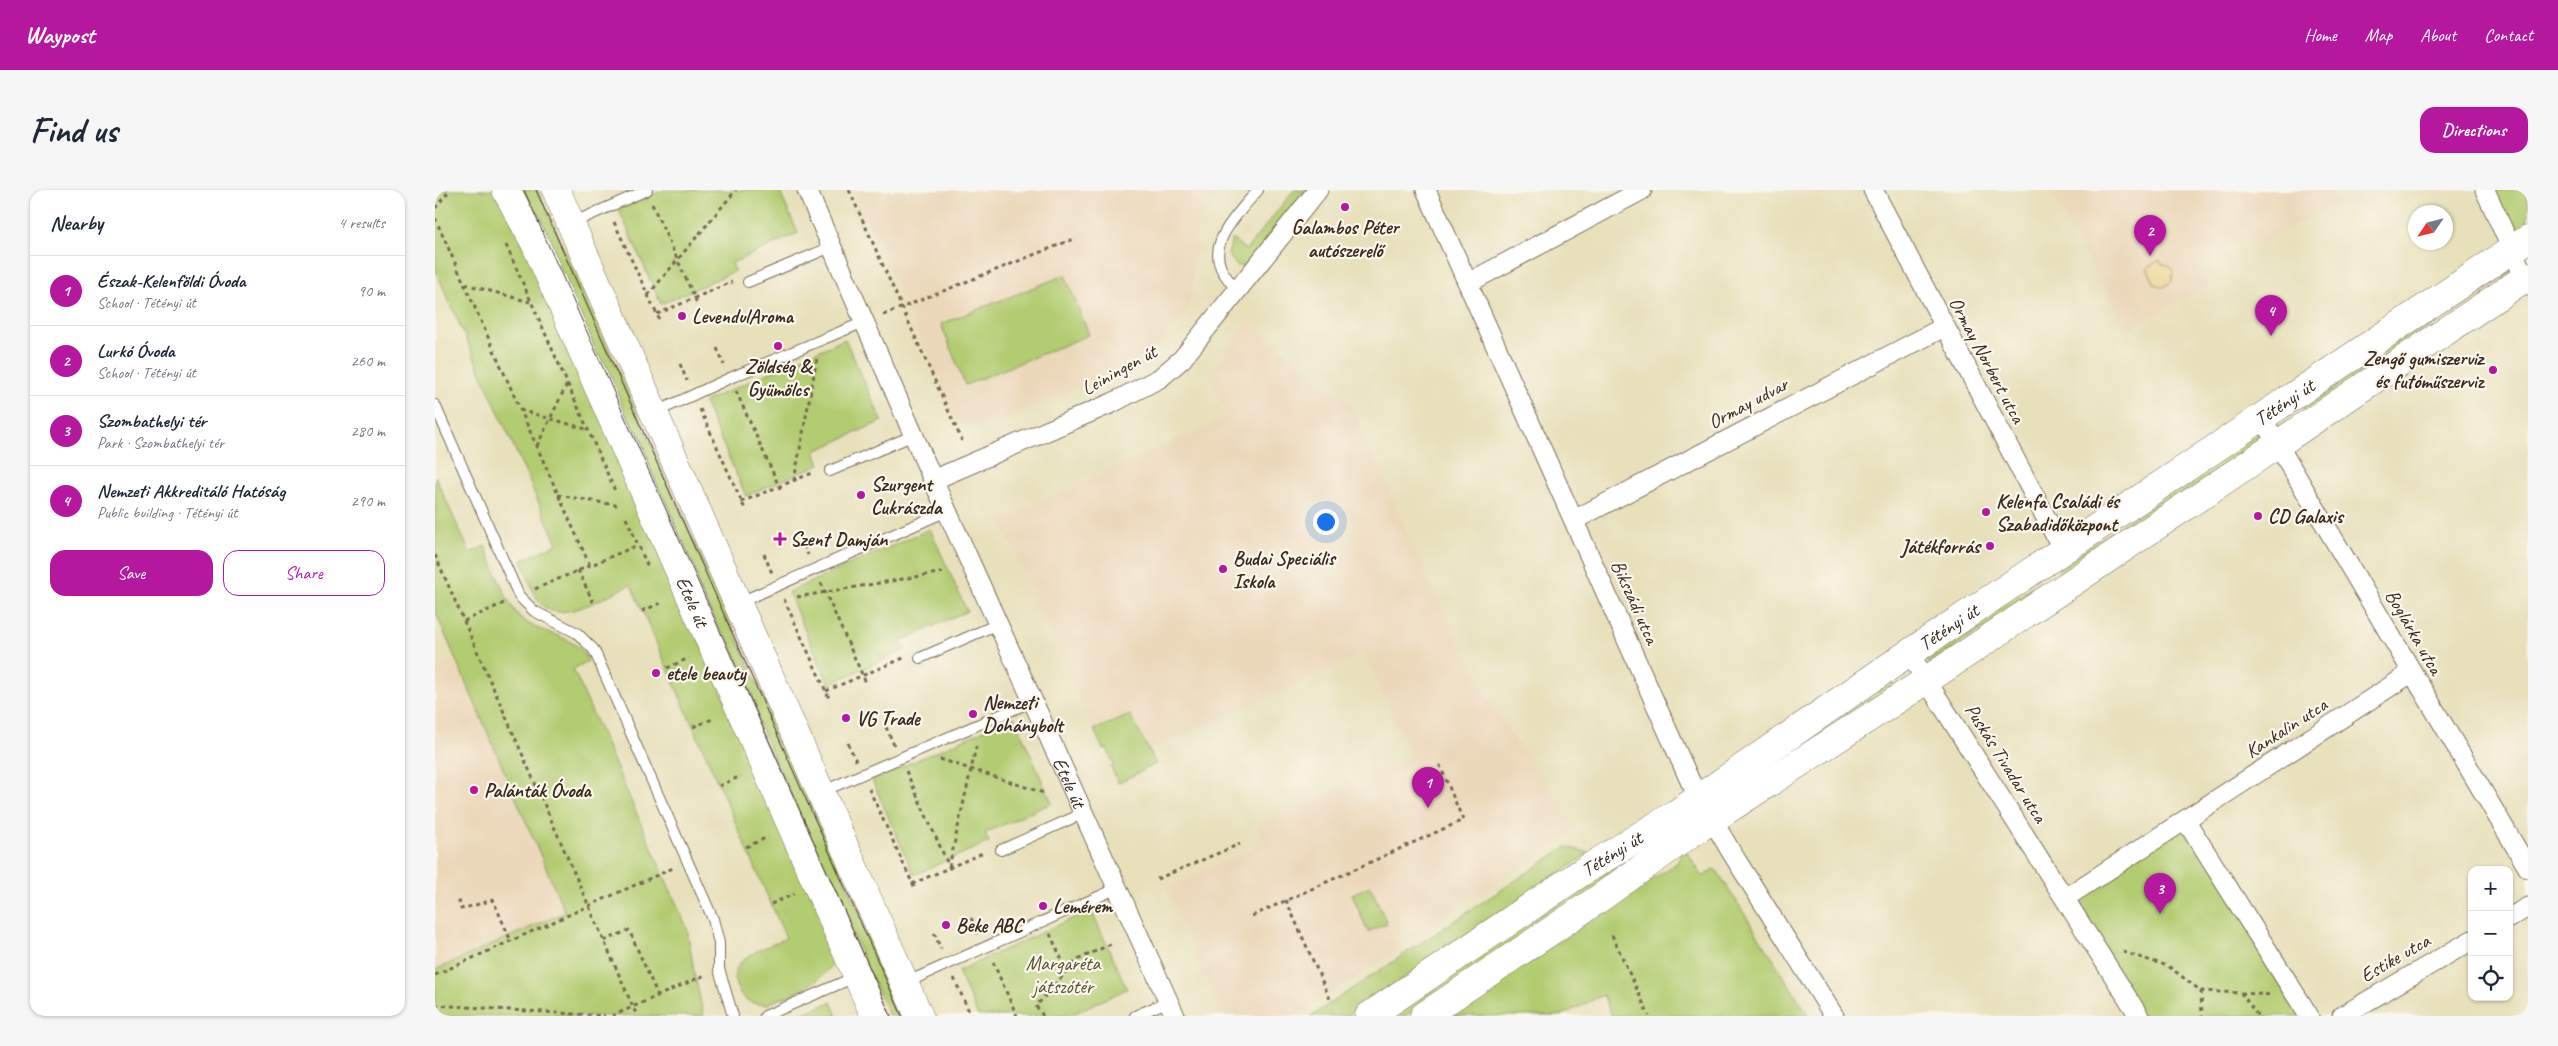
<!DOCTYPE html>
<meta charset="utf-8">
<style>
body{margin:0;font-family:Caveat,sans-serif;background:#f6f6f7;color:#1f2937}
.controls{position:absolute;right:15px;bottom:15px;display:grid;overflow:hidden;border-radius:10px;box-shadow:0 1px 4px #0004}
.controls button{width:45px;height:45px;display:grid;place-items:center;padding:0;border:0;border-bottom:1px solid #e0e1e3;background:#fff;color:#1f2937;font:25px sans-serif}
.compass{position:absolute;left:1973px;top:15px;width:45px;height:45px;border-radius:50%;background:#fff;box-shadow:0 1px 4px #0004;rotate:235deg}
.you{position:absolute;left:890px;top:331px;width:18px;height:18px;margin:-12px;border:4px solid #fff;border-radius:50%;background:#1a73e8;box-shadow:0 0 0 8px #1a73e833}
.badge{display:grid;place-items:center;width:32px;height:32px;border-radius:50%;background:#b5179e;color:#fff;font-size:16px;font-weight:700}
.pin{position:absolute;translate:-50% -41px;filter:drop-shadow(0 1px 2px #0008)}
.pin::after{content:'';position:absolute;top:26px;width:18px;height:15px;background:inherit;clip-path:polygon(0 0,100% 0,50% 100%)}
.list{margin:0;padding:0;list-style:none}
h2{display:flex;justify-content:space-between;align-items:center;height:65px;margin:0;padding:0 20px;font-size:21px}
h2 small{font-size:16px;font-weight:400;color:#747a83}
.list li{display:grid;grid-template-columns:32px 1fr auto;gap:15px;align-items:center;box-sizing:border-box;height:70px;padding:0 20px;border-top:1px solid #e0e1e3}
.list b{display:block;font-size:19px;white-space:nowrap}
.list p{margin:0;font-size:16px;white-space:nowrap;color:#747a83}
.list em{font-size:16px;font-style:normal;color:#747a83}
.actions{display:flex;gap:10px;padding:15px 20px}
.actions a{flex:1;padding:11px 0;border:1px solid #b5179e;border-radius:15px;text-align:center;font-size:18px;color:#b5179e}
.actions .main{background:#b5179e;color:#fff}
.icon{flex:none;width:28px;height:28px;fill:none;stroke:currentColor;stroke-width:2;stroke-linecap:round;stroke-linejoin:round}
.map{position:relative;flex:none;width:2093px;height:826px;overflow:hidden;border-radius:15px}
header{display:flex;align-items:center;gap:30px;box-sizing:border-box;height:70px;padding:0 25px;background:#b5179e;color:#fff}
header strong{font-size:24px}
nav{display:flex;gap:28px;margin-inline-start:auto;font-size:18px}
.intro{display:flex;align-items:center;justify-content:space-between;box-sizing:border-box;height:120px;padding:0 30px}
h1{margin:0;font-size:35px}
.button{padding:12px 22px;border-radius:15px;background:#b5179e;color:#fff;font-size:18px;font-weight:700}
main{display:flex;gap:30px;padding:0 30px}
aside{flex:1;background:#fff;border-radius:15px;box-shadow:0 1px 4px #0004}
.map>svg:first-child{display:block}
.built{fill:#ebd8ba}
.green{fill:#b2cc71;stroke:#767b48}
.sand{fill:#eeda9e;stroke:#94825e}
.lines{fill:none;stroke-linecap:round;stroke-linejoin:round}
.lane-casing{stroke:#786a55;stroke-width:12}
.street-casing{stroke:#786a55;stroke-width:21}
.secondary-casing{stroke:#786a55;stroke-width:29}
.path{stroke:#786a55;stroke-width:3;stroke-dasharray:4 4;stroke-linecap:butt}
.lane{stroke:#fff;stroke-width:10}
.street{stroke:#fff;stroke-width:19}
.secondary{stroke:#fff;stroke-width:28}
.tram{stroke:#3b2a1e;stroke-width:1}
.poi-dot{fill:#b5179e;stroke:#fbf7ec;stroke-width:2}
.labels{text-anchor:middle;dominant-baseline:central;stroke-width:4.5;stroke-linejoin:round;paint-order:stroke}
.poi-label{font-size:20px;font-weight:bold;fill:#3b2a1e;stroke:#fbf7ec;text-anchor:start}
.street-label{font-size:20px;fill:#3b2a1e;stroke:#fbf7ec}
.park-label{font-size:20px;fill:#595233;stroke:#fbf7ec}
</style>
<header>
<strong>Waypost</strong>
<nav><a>Home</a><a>Map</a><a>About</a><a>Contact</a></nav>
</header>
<div class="intro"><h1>Find us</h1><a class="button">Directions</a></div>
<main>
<aside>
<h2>Nearby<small>4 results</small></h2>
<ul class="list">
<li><span class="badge">1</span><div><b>Észak-Kelenföldi Óvoda</b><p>School · Tétényi út</p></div><em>90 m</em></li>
<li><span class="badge">2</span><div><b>Lurkó Óvoda</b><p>School · Tétényi út</p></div><em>260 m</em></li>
<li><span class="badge">3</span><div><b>Szombathelyi tér</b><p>Park · Szombathelyi tér</p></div><em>280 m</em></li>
<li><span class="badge">4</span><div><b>Nemzeti Akkreditáló Hatóság</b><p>Public building · Tétényi út</p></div><em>290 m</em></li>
</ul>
<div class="actions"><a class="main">Save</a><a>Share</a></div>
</aside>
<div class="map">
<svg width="2093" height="826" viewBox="0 0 2093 826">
<rect width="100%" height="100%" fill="#fbf7ec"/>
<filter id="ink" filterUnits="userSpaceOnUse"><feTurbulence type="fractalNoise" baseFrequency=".02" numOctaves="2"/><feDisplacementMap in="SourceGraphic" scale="10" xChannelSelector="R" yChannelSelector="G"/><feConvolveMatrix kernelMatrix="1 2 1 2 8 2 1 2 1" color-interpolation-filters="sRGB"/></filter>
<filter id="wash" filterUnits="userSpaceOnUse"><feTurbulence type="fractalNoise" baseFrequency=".0096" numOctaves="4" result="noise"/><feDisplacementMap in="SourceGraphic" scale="20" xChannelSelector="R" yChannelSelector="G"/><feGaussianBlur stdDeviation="1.12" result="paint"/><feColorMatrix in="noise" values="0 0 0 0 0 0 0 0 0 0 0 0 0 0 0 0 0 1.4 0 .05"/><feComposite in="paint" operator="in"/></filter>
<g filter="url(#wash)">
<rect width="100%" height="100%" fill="#e8e0bb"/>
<g class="built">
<polygon points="419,0 788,0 762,32 756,112 749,125 729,151 698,173 557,235 544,237 532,236 521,230"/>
<polygon points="1615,0 1898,0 1904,11 1819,58 1811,48 1762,75 1775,95 1692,140"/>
<polygon points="813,133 915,213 1011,428 1058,517 1142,639 863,826 788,826 731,698 830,653 822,635 976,566 929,464 713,560 695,525 659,540 565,330 793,227 775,184"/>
<polygon points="21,469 130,722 0,780 0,478"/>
</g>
<g class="green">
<path d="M0,0H65L402,763C392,794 359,802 333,814C322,815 311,813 305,803C284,769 330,759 351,748L196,395C172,404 121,440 103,410C96,398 92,383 87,370L122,354L0,79Z"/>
<polygon points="87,0 103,0 470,826 454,826"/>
<polygon points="229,0 344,0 363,43 297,73 300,81 226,114 184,20"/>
<polygon points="859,0 872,0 810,76 802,76 793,65 797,49 811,60"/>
<polygon points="2050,0 2093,0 2093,49 2078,59"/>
<polygon points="2073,76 2079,80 1868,222 1869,213"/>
<polygon points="630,85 654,145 530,195 506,134"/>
<polygon points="410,149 447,231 380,261 385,274 311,306 269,212"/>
<polygon points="1821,245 1824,246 1826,251 1628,385 1623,378"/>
<path d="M0,286L35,363L50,356C59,376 71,414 86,428C107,447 140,442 153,471L138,479L252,738L259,782L269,826H0V780L130,722L0,421Z"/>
<polygon points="495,339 532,421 466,451 470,460 394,494 353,402"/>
<polygon points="1606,390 1610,397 1494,474 1490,469"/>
<polygon points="1456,489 1461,497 1295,608 1288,604"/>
<polygon points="695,525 721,574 683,593 676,577 679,575 672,558 668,559 659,540"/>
<polygon points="579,527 617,613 550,643 554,652 479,685 437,590"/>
<polygon points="1751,631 1874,826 1704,826 1630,708"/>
<polygon points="1236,637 1240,644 970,826 955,826"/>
<polygon points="1131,657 1155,663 912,826 876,826"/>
<polygon points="1249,658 1268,687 1278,679 1283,682 1374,826 1177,826 1168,805 1125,826 1013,826 1242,673"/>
<polygon points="935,696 952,733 933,742 917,704"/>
<polygon points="656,720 692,799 633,826 543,826 523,781"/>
<polygon points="396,812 402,826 361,826"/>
</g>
<polygon class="sand" points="1725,70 1727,74 1733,75 1738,81 1737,91 1729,97 1720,94 1712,78"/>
</g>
<g filter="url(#ink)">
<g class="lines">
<defs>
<g id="lane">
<polyline points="137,33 212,0"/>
<polyline points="313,92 396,57"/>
<path d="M802,101C797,95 792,88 788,82C770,52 806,21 823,0"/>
<polyline points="0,215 84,406 99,421 142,443 159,460 278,729 284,753 284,779 298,826"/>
<polyline points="219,223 295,188 429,132"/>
<polyline points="395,281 479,245"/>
<polyline points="303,413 512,321"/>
<polyline points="485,468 563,434"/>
<polyline points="386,602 598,511"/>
<polyline points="566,660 649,623"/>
<polyline points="470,793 683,698"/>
<polyline points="330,826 420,787"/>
<polyline points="700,826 734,811"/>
</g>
<g id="street">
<path id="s1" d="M372,0L498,290L740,826"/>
<polyline points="991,0 1255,591 1295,660 1399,826"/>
<polyline points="1438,0 1628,360"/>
<polyline points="2050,0 2093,95"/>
<polyline points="1033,93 1207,0"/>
<polyline points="1827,228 2093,678"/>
<polyline points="498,290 677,213 725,188 747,169 883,0"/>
<polyline points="1139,330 1509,137"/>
<polyline points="1474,463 1704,826"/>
<polyline points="1751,631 1874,826"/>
<polyline points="1630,708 1976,483"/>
<polyline points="2074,728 2093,717"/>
<polyline points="1907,826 2037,750"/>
</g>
<g id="secondary">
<path id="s2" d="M71,0L100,53L440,826"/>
<polyline points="121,0 484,826"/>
<path id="s3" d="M934,826L1147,682L1242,623L1455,476L2093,49"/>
<polyline points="989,826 1162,710 1255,644 1492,490 2093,86"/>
</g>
</defs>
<use href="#lane" class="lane-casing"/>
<use href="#street" class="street-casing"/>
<use href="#secondary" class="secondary-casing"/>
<g class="path">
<polyline points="414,0 527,251"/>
<polyline points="217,14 262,113"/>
<polyline points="0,18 15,0"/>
<polyline points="0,28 155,376"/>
<polyline points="179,32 224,129"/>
<polyline points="71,55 181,303"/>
<polyline points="30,94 95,112"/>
<polyline points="213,105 301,0"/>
<polyline points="222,124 297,92"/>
<polyline points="448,125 641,48"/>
<polyline points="282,158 289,175"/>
<polyline points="245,174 252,191"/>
<polyline points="301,201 347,303"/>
<polyline points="265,219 310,319"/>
<polyline points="85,220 151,239"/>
<polyline points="102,256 132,194"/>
<polyline points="359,291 382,168"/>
<polyline points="123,305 186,316"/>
<polyline points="306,312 380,282"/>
<polyline points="191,328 213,377"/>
<polyline points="366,348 373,365"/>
<polyline points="329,364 337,383"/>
<polyline points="0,365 202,826"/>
<polyline points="143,380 158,412"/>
<polyline points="386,393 431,493"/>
<polyline points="100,399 203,355"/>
<polyline points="362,407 509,382"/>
<polyline points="349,409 394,508"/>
<polyline points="207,421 229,412"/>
<polyline points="29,431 69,413"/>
<polyline points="232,478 254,468"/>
<polyline points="391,501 471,467"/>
<polyline points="258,537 280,528"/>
<polyline points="451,537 459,555"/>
<polyline points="413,553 421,571"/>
<polyline points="505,569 609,603"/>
<polyline points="471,581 517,683"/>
<polyline points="284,596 306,586"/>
<polyline points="434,599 480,699"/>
<polyline points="311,657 333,647"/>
<polyline points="514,677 542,553"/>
<polyline points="722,689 805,654"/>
<polyline points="477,694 550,662"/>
<polyline points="851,710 895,809"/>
<polyline points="26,712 24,712 26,719 58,710 76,751"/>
<polyline points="336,714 359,704"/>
<polyline points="817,726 1028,630 1003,571"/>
<polyline points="536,728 543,744"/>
<polyline points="499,743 506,759"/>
<polyline points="1177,745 1214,826"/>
<polyline points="169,751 194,740 223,806"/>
<polyline points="1688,762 1733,776 1766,801 1806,803 1823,826"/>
<polyline points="558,772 582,826"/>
<polyline points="632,781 642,770 676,754"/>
<polyline points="0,785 238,678"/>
<polyline points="519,788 536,826"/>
<polyline points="1766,801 1767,826"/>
<polyline points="1806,803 1836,805"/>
<polyline points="0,815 170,826"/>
<polyline points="177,826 270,785"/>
<polyline points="608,826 601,816 632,781 615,744"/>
</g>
<use href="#lane" class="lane"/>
<use href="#street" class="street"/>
<use href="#secondary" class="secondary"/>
<g class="tram">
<polyline points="89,0 456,826"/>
<polyline points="101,0 467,826"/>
</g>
</g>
</g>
<g class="poi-dot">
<circle cx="910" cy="17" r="5"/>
<circle cx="247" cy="126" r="5"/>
<circle cx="343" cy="156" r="5"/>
<circle cx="2058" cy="180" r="5"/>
<circle cx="426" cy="305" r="5"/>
<circle cx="1551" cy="322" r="5"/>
<circle cx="1823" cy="326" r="5"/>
<path d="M342.5 341.5h5v5h5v5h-5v5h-5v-5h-5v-5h5z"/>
<circle cx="1555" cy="356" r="5"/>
<circle cx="788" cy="379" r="5"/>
<circle cx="221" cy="483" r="5"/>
<circle cx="538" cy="524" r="5"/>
<circle cx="411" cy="528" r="5"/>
<circle cx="39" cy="600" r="5"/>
<circle cx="608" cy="716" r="5"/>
<circle cx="511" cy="735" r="5"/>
</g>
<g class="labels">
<g class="poi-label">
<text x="910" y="37" text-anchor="middle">Galambos Péter<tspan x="910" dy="23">autószerelő</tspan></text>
<text x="257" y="126">LevendulAroma</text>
<text x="2048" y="168" text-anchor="end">Zengő gumiszerviz<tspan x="2048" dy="23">és futóműszerviz</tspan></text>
<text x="343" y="176" text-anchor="middle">Zöldség &amp;<tspan x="343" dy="23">Gyümölcs</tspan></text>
<text x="436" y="294">Szurgent<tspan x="436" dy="23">Cukrászda</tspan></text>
<text x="1561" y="311">Kelenfa Családi és<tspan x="1561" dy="23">Szabadidőközpont</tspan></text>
<text x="1833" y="326">CD Galaxis</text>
<text x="355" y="349">Szent Damján</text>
<text x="1545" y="356" text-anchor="end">Játékforrás</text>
<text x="798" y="368">Budai Speciális<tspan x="798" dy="23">Iskola</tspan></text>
<text x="231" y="483">etele beauty</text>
<text x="548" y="512">Nemzeti<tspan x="548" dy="23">Dohánybolt</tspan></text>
<text x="421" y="528">VG Trade</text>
<text x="49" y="600">Palánták Óvoda</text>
<text x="618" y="716">Lemérem</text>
<text x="521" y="735">Beke ABC</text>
</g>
<g class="street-label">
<text transform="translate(1552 170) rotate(62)">Ormay Norbert utca</text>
<text transform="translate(684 180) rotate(-29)">Leiningen út</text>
<text stroke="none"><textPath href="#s3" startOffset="1102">Tétényi út</textPath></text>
<text transform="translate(1313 213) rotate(-28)">Ormay udvar</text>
<text stroke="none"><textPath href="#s2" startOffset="452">Etele út</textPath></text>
<text transform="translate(1200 412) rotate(66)">Bikszádi utca</text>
<text stroke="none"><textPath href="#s3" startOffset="698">Tétényi út</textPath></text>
<text transform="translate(1979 442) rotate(60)">Boglárka utca</text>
<text transform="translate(1851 538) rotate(-33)">Kankalin utca</text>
<text transform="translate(1571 573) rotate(58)">Puskás Tivadar utca</text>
<text stroke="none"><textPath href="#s1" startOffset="648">Etele út</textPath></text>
<text stroke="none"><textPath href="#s3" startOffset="292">Tétényi út</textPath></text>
<text transform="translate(1960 768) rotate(-30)">Estike utca</text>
</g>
<g class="park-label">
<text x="628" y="773">Margaréta<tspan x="628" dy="23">játszótér</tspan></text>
</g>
</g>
</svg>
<div class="controls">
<button>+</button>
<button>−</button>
<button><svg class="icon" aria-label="locate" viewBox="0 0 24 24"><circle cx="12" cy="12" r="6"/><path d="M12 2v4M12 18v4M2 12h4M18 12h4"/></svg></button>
</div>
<svg class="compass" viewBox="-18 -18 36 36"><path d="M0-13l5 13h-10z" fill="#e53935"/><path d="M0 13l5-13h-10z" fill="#747a83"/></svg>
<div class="you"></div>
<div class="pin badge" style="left:993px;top:618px">1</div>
<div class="pin badge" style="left:1715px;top:66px">2</div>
<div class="pin badge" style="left:1725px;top:724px">3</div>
<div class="pin badge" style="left:1836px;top:146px">4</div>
</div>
</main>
